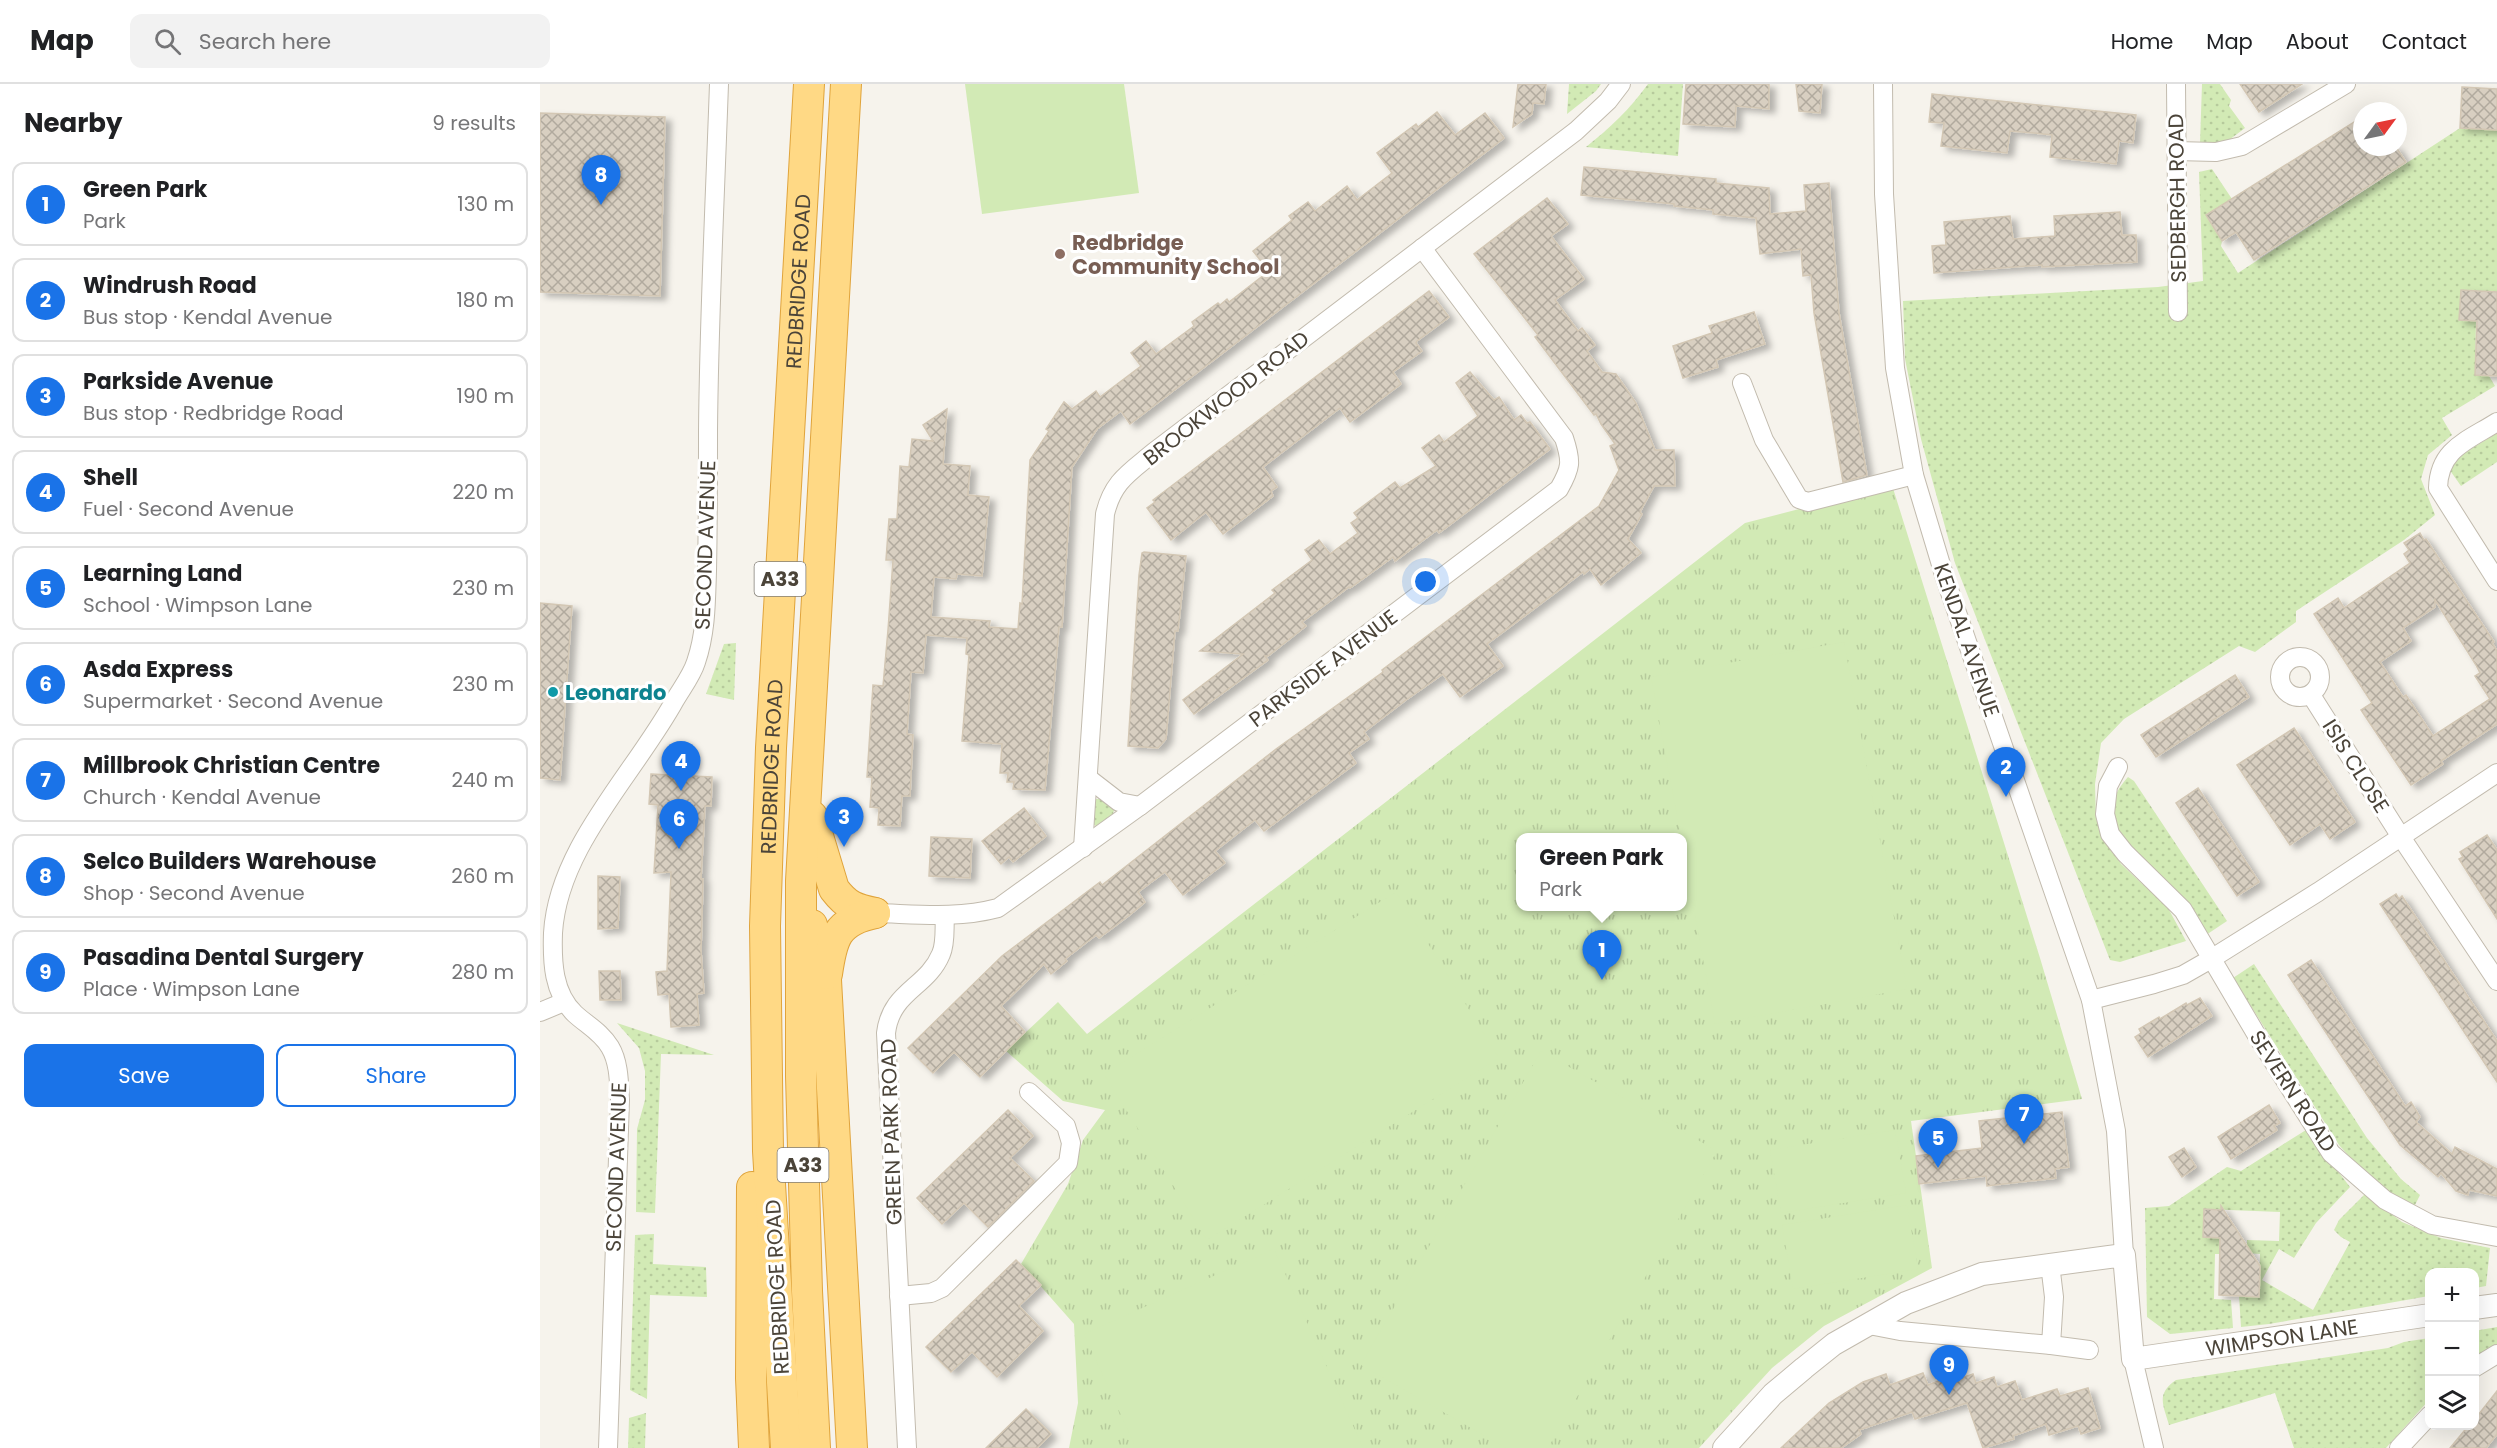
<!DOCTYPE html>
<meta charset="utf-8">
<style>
body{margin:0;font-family:Poppins,sans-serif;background:#f2f2f2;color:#202124}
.controls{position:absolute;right:18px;bottom:18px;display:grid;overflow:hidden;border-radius:12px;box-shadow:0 6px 24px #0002}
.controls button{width:54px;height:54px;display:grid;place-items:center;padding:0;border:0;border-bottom:2px solid #e0e0e0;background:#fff;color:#202124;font:30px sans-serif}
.compass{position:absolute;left:1813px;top:18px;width:54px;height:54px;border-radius:50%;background:#fff;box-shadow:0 6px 24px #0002;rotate:57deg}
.you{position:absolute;left:886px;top:498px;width:21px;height:21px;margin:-15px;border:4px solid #fff;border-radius:50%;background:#1a73e8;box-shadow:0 0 0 9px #1a73e833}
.badge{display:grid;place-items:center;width:39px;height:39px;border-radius:50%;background:#1a73e8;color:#fff;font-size:20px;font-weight:700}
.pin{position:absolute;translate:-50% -50px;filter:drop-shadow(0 2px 3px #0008)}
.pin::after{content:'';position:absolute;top:32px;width:21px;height:18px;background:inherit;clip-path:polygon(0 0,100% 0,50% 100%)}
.popup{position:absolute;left:976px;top:749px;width:171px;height:78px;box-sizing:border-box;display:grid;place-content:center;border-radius:12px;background:#fff;filter:drop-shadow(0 2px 4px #0005);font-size:20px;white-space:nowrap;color:#757577}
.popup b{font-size:22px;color:#202124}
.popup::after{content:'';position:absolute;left:50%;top:100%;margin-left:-12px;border:12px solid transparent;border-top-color:#fff}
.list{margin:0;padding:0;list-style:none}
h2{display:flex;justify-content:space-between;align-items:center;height:78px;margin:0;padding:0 24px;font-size:26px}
h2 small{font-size:20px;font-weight:400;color:#757577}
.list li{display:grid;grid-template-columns:39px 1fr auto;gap:18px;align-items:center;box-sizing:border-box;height:84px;margin:0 12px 12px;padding:0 12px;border:2px solid #e0e0e0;border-radius:12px}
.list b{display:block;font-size:22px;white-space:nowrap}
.list p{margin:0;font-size:20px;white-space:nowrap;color:#757577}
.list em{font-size:20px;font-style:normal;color:#757577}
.actions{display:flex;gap:12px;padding:18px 24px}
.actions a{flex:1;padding:14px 0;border:2px solid #1a73e8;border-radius:12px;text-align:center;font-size:21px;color:#1a73e8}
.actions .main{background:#1a73e8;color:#fff}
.icon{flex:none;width:33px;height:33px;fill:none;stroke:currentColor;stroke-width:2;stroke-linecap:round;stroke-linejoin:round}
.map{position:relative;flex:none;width:1957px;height:1364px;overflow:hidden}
header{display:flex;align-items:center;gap:36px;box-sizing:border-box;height:84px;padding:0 30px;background:#fff;border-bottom:2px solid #e0e0e0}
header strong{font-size:28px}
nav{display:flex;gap:33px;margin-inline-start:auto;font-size:21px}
.search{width:420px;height:54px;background:#f2f2f2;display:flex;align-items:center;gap:15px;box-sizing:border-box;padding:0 21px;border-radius:12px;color:#757577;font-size:22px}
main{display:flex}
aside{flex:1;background:#fff}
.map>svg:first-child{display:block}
.grass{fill:url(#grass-dots)}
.park{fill:url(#park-tufts);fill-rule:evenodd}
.garden{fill:#d2eab5}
.building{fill:url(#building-cross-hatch);stroke:#d3c7b4;stroke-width:1.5;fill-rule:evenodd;filter:url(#shadow)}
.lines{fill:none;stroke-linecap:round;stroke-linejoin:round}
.minor-casing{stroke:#c2bbae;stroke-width:20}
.tertiary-casing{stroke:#c2bbae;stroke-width:24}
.trunk-casing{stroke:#e0a43c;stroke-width:32}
.minor{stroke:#fff;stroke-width:18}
.tertiary{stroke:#fff;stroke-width:22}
.trunk{stroke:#ffd985;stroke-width:30}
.education-dot{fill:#8d6e63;stroke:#fff;stroke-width:2}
.culture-dot{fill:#0f9aa8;stroke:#fff;stroke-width:2}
.labels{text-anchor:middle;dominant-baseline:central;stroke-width:6;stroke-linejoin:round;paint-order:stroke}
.shield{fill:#fff;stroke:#817c74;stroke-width:1.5}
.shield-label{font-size:20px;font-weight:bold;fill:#4b4439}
.street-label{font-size:21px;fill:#4b4439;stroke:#fff}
.education-label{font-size:21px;font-weight:bold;fill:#785e54;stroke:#fff;text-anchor:start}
.culture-label{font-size:21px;font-weight:bold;fill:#0d838f;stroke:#fff;text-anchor:start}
</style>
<header>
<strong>Map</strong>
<div class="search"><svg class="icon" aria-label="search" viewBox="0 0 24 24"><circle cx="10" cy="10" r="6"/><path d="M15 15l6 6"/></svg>Search here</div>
<nav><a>Home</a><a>Map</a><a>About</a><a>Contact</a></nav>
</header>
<main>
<aside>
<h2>Nearby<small>9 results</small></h2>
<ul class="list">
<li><span class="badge">1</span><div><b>Green Park</b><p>Park</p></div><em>130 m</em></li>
<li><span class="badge">2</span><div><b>Windrush Road</b><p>Bus stop · Kendal Avenue</p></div><em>180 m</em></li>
<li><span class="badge">3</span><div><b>Parkside Avenue</b><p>Bus stop · Redbridge Road</p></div><em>190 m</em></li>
<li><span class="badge">4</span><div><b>Shell</b><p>Fuel · Second Avenue</p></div><em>220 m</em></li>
<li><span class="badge">5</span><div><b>Learning Land</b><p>School · Wimpson Lane</p></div><em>230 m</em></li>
<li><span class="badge">6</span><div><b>Asda Express</b><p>Supermarket · Second Avenue</p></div><em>230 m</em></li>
<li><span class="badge">7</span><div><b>Millbrook Christian Centre</b><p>Church · Kendal Avenue</p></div><em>240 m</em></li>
<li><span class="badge">8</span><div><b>Selco Builders Warehouse</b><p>Shop · Second Avenue</p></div><em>260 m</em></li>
<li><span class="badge">9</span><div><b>Pasadina Dental Surgery</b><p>Place · Wimpson Lane</p></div><em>280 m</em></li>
</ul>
<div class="actions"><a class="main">Save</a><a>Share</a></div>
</aside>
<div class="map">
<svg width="1957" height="1364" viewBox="0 0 1957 1364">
<defs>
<pattern id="grass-dots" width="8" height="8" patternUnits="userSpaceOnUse" patternTransform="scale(1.5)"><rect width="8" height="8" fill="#d2eab5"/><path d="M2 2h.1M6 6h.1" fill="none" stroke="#b6ca9c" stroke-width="1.8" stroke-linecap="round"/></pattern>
<pattern id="park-tufts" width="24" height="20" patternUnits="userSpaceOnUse" patternTransform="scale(1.5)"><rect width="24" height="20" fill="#d2eab5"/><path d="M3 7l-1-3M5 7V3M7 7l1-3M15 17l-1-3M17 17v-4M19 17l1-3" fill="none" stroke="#b6ca9c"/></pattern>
<pattern id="building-cross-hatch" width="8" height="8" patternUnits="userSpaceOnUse" patternTransform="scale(1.5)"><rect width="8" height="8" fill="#d8cfc1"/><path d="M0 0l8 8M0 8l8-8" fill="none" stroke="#b1aa9e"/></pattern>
<filter id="shadow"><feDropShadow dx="6" dy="4" stdDeviation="3" flood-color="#0004"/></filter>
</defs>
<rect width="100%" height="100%" fill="#f6f3ec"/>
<g class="grass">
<polygon points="1029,0 1061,0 1056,7 1027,30"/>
<path d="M1108,0H1143L1138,72L1046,63C1070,44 1090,25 1108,0Z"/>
<polygon points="1662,0 1680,0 1691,16 1689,22 1705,44 1685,59 1660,59"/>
<polygon points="1920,44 1957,46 1957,208 1921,206 1919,235 1936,236 1935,291 1949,292 1955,302 1902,334 1912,351 1888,371 1881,395 1895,431 1864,456 1756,527 1756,538 1715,568 1699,562 1584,635 1561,659 1555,700 1556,735 1581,780 1628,824 1646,857 1580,878 1570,876 1415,479 1381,355 1365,275 1363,217 1618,203 1663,197 1659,88 1672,85 1692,115 1666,132 1682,157 1681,162 1698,189"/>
<polygon points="1957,349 1957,378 1921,402 1909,385 1913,376"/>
<polygon points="196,559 194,616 166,610 184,560"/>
<path d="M1588,693L1594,697L1687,837L1666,851C1644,827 1579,765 1574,735C1571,716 1576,707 1588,693Z"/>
<polygon points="556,715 561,715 574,726 573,730 556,742 551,739 553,717"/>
<path d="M1714,880L1827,1054L1861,1095L1880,1111L1873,1125C1845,1106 1821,1086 1799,1061L1693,894Z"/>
<polygon points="77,939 174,971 121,970 115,1129 96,1128 97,1045 105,1016 105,987 99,964"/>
<polygon points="1766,1046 1810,1103 1776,1139 1754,1174 1739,1165 1722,1196 1773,1226 1810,1158 1801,1153 1794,1146 1799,1136 1825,1110 1862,1138 1901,1154 1950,1164 1946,1202 1935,1204 1934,1188 1890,1188 1889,1212 1729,1240 1701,1243 1699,1212 1719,1212 1720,1170 1707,1169 1707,1156 1739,1157 1740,1128 1664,1125 1663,1153 1693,1154 1680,1170 1675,1170 1674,1215 1691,1216 1693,1244 1630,1250 1607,1233 1605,1124 1629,1122 1687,1083 1701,1087"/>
<polygon points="114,1150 113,1180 166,1183 167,1213 110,1211 107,1315 90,1306 95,1151"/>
<polygon points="1957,1243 1957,1260 1935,1273 1934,1247"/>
<path d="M1889,1254V1316L1846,1364H1754L1735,1309L1629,1341C1623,1320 1616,1310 1636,1296L1848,1264L1864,1258Z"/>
<polygon points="106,1329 105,1364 88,1364 89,1334"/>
</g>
<path class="park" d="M1352,401L1500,874L1542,1015L1371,1037L1392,1184L1284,1242L1232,1284L1159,1364H529L538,1319L534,1240L481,1180L528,1100L543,1056L565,1026L523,1017L466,967L518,918L547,950L1205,439ZM981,754H1143V822H981Z"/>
<g class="garden">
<polygon points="425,0 584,0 599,109 442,130"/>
<polygon points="1304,558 1367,905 1175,940 1143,766 1143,754 1141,753 1111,593"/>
<polygon points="856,808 959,974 667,1156 564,990"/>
<polygon points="1001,967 1177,1067 1008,1364 966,1364 821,1281"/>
<polygon points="1355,1046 1366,1109 1241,1129 1230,1066"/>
<polygon points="1367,1121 1378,1185 1253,1205 1242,1141"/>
<polygon points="734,1165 823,1364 596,1364 544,1250"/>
</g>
<g class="building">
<polygon points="978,0 1006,0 1004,20 993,19 992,30 973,43"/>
<polygon points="1146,0 1229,0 1229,25 1196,22 1195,43 1143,40"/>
<polygon points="1256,0 1282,0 1280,29 1259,27"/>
<polygon points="1700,0 1762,0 1719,28"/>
<polygon points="1922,3 1957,5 1957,46 1920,44"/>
<polygon points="1392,10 1596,31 1593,59 1579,57 1576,80 1510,73 1512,51 1494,49 1470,47 1467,69 1401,62 1404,39 1389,38"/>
<polygon points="897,28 915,51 945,29 964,54 590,340 581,327 557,345 532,383 522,543 519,543 505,706 473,705 474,698 467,698 468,689 460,689 462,660 422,657 429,571 426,570 427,554 386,551 383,589 371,588 367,650 373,651 370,712 362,712 360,742 338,741 339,724 330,723 332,693 327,693 333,601 343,602 348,546 353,476 346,476 349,435 357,435 360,382 369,383 372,355 393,357 383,341 407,325 403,380 430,382 428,411 449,413 442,492 417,490 416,495 394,493 391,533 450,537 449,543 478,545 480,519 482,520 490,376 509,347 506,345 524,318 532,325 556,307 560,313 601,282 591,269 606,257 616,270 654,242 652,238 678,219 680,221 687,215 689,218 729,187 713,167 752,136 749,132 768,118 775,127 807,102 817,116 852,89 837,69 876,40 878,43"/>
<polygon points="0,29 125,33 120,212 0,208"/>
<polygon points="1822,33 1822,63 1856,63 1866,78 1714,176 1696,148 1682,157 1666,131"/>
<polygon points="1044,83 1176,95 1176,99 1229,104 1230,130 1266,127 1264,101 1289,99 1299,229 1327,391 1303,398 1274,229 1271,191 1263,192 1261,165 1220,170 1216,134 1173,130 1173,126 1134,122 1134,120 1041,111"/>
<polygon points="1007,114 1028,140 1011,152 1044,195 1015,216 1038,247 1042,244 1055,261 1047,267 1062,288 1076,290 1096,319 1115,366 1134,366 1135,402 1114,402 1100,428 1102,430 1088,455 1101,469 1061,501 1050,485 1044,490 1043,488 947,560 963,582 920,613 903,590 866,616 824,648 829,655 809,669 816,679 724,747 715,736 675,767 685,779 643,811 625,788 598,808 605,818 591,830 559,854 556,851 525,875 527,877 511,890 504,880 461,922 485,948 440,993 414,968 393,989 368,964 462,872 560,798 562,801 736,665 843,588 842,586 883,555 1059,422 1079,386 1070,362 1075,360 1061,340 1056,330 1054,331 995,253 998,251 934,170"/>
<polygon points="1580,128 1582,151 1596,151 1597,178 1502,183 1502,181 1394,189 1392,162 1406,161 1404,138 1470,132 1473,155 1515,152 1514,132"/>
<polygon points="1921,206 1957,208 1957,292 1935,291 1937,237 1919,236"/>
<polygon points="889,207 909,233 877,257 876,259 882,267 853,288 861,300 810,338 800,324 723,383 737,403 731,407 733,412 683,450 666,428 631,456 607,424 615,418 613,416"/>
<polygon points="1214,228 1225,260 1176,276 1178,283 1143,294 1133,262 1172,249 1169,242"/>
<polygon points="930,288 954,316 959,313 974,336 981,331 987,339 990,338 1010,365 899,449 897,446 855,477 853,473 810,504 809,503 762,538 766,542 728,572 725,572 728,576 654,630 643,616 703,570 660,567 735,509 732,506 772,476 765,466 779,456 790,470 818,449 811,439 818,434 814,429 855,398 860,404 896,382 882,364 899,351 904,358 938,332 916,299"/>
<path d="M1880,449L1884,456L1886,455L1954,558L1952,559L1957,567V640L1901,677L1903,680L1871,701L1821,626L1832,619L1774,530L1798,514L1804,524L1870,479L1864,470L1869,466L1864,459ZM1895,516L1936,581L1940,589L1935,592L1950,615L1893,652L1866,611L1863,613L1840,578L1871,557L1863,544L1895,523Z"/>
<polygon points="604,468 646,472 638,547 635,547 626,655 618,664 588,662 599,491 602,469"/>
<polygon points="0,519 32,522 20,696 0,694"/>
<polygon points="1695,591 1709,613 1616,673 1601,651"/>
<polygon points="1754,644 1815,738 1790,755 1780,740 1750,761 1697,681"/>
<polygon points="111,690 172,693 171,722 165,722 161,795 163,795 161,867 164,909 157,910 159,941 131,943 129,910 118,911 116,888 127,887 131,788 114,789 118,721 109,720"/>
<polygon points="1658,704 1719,798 1697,812 1636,719"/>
<polygon points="484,724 506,752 473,778 469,773 461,780 442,757"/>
<polygon points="1947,751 1957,766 1957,835 1919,775 1923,773 1920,768"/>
<polygon points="391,753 432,755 430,794 389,792"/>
<polygon points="58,792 80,793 78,844 58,845"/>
<polygon points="1856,810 1859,815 1862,812 1957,957 1957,998 1840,820"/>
<polygon points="1771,876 1865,1022 1871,1018 1880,1033 1876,1038 1912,1070 1915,1063 1957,1085 1957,1112 1929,1106 1928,1111 1916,1107 1901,1089 1898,1093 1860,1061 1748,891"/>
<polygon points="59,887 80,887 81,916 60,916"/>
<polygon points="1660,914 1672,932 1608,973 1595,953 1601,949 1599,945 1619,933 1620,935 1646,919 1647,921"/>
<polygon points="1729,1021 1740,1039 1734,1042 1737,1046 1691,1075 1678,1053"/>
<polygon points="468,1026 493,1052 470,1074 494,1097 448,1143 424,1119 402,1140 377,1114"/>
<polygon points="1522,1028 1529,1083 1515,1085 1516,1094 1447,1102 1446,1092 1379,1100 1376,1072 1442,1064 1439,1037"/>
<polygon points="1644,1064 1656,1083 1642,1093 1629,1073"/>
<polygon points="1681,1122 1720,1182 1719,1213 1679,1211 1680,1154 1663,1153 1664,1125 1681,1126"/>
<polygon points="476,1176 501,1201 479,1222 503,1247 457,1293 432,1268 411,1288 386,1263"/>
<polygon points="1383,1289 1388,1301 1414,1291 1416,1296 1433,1290 1436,1299 1454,1293 1457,1303 1475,1297 1482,1316 1517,1305 1520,1312 1548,1304 1560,1344 1541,1350 1538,1342 1509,1351 1506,1340 1473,1352 1474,1355 1443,1364 1427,1319 1375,1335 1372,1328 1319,1346 1321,1350 1301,1364 1241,1364 1289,1319 1323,1298 1346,1290 1350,1301"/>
<polygon points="1957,1307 1957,1350 1946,1364 1910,1364 1929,1341 1935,1341 1935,1335"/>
<polygon points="486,1325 511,1350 497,1364 446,1364"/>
</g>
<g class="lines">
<defs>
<g id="minor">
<polyline points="1343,0 1344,110 1355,284 1374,391 1405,494 1551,916 1576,1047 1584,1171"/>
<polyline points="1636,0 1638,228"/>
<polyline points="1636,67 1676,68 1702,62 1806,0"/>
<polyline points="1202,299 1224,356 1259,415 1268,418 1374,391"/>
<path d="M1957,338C1927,357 1899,365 1898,404L1957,497"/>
<circle cx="1760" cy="593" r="20"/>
<polyline points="1771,611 1861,753 1957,897"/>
<polyline points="1578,683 1568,702 1565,730 1570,750 1585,769 1643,826 1719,955 1791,1069 1845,1116 1892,1141 1957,1153"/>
<polyline points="548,694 579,718 600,722"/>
<path d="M543,764L565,430C573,397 589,389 614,368L1036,47L1068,17L1081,0"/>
<path d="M335,829C376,830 417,835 458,824L600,722L1019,405C1031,384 1032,378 1024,354L882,164"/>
<polyline points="1551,916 1614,900 1643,891 1671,875 1778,808 1957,689"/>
<polyline points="0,928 24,918"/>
<polyline points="359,1212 391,1209 402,1204 528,1079 531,1059 526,1042 489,1008"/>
<polyline points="1329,1241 1360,1247 1511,1261 1514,1213 1510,1180"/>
<polyline points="1511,1261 1549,1266"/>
<polyline points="1593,1275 1614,1364"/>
<polyline points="1934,1284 1957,1270"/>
<path d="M68,1364L80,1016C79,998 79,978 70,963C61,948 47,941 35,930C13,909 12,878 13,849C18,763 95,689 135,616C142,604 152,591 156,578C166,549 166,518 167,487C168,440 168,394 168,347C169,231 175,115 179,0"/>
<path d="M367,1364L346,949C351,907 387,904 401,870C406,859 404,844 405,832"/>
<polyline points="1859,1364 1890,1331"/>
</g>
<g id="tertiary">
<polyline points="1934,1224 1957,1221"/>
<path id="s1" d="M1184,1364L1233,1310L1264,1284L1294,1260L1366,1219L1442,1190L1584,1171L1593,1275L1890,1231"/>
</g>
<g id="trunk">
<path d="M272,732L294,805C307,822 315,825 335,829"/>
<polyline points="272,841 286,896 312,1364"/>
<path d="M287,890C292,855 296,837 335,829"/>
<polyline points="212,1103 211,1294 214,1364"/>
<path id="s2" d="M246,1364L228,1067L225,842L231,664L269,0"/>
<polyline points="275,1364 267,1207 261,992 261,797 306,0"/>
</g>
</defs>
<use href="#minor" class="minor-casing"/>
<use href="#tertiary" class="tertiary-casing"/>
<use href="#trunk" class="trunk-casing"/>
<use href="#minor" class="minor"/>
<use href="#tertiary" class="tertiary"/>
<use href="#trunk" class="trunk"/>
</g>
<circle class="education-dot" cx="520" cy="170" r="6"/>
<circle class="culture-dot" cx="13" cy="608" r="6"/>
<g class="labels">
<g class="shield">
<rect x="214.5" y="478" width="51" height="34" rx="4.5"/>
<rect x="237.5" y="1064" width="51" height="34" rx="4.5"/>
</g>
<g class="shield-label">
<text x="240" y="495">A33</text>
<text x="263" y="1081">A33</text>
</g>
<g class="street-label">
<text transform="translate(1637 114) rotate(-91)">SEDBERGH ROAD</text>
<text stroke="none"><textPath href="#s2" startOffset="1168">REDBRIDGE ROAD</textPath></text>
<text transform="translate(686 314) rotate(-38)">BROOKWOOD ROAD</text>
<text transform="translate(165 461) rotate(-88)">SECOND AVENUE</text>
<text transform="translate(1427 556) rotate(71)">KENDAL AVENUE</text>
<text transform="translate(783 584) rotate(-37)">PARKSIDE AVENUE</text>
<text stroke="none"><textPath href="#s2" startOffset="682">REDBRIDGE ROAD</textPath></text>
<text transform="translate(1816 682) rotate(58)">ISIS CLOSE</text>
<text transform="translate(1753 1007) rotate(57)">SEVERN ROAD</text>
<text transform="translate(351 1048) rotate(-92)">GREEN PARK ROAD</text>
<text transform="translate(76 1083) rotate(-88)">SECOND AVENUE</text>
<text transform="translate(237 1203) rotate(-93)">REDBRIDGE ROAD</text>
<text stroke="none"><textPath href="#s1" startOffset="714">WIMPSON LANE</textPath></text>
</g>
<g class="education-label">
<text x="532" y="158">Redbridge<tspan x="532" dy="24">Community School</tspan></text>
</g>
<g class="culture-label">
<text x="25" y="608">Leonardo</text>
</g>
</g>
</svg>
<div class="controls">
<button>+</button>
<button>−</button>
<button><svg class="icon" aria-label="layers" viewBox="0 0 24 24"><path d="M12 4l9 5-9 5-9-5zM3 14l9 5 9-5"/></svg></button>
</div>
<svg class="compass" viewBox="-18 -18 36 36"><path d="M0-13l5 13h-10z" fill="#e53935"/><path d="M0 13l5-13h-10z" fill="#757577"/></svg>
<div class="you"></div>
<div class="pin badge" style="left:1062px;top:896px">1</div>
<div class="popup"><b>Green Park</b>Park</div>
<div class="pin badge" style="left:1466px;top:713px">2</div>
<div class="pin badge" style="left:304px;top:763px">3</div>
<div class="pin badge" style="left:141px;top:707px">4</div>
<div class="pin badge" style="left:1398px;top:1084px">5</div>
<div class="pin badge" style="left:139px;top:765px">6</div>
<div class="pin badge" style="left:1484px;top:1060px">7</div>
<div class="pin badge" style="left:61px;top:121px">8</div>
<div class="pin badge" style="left:1409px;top:1311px">9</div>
</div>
</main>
